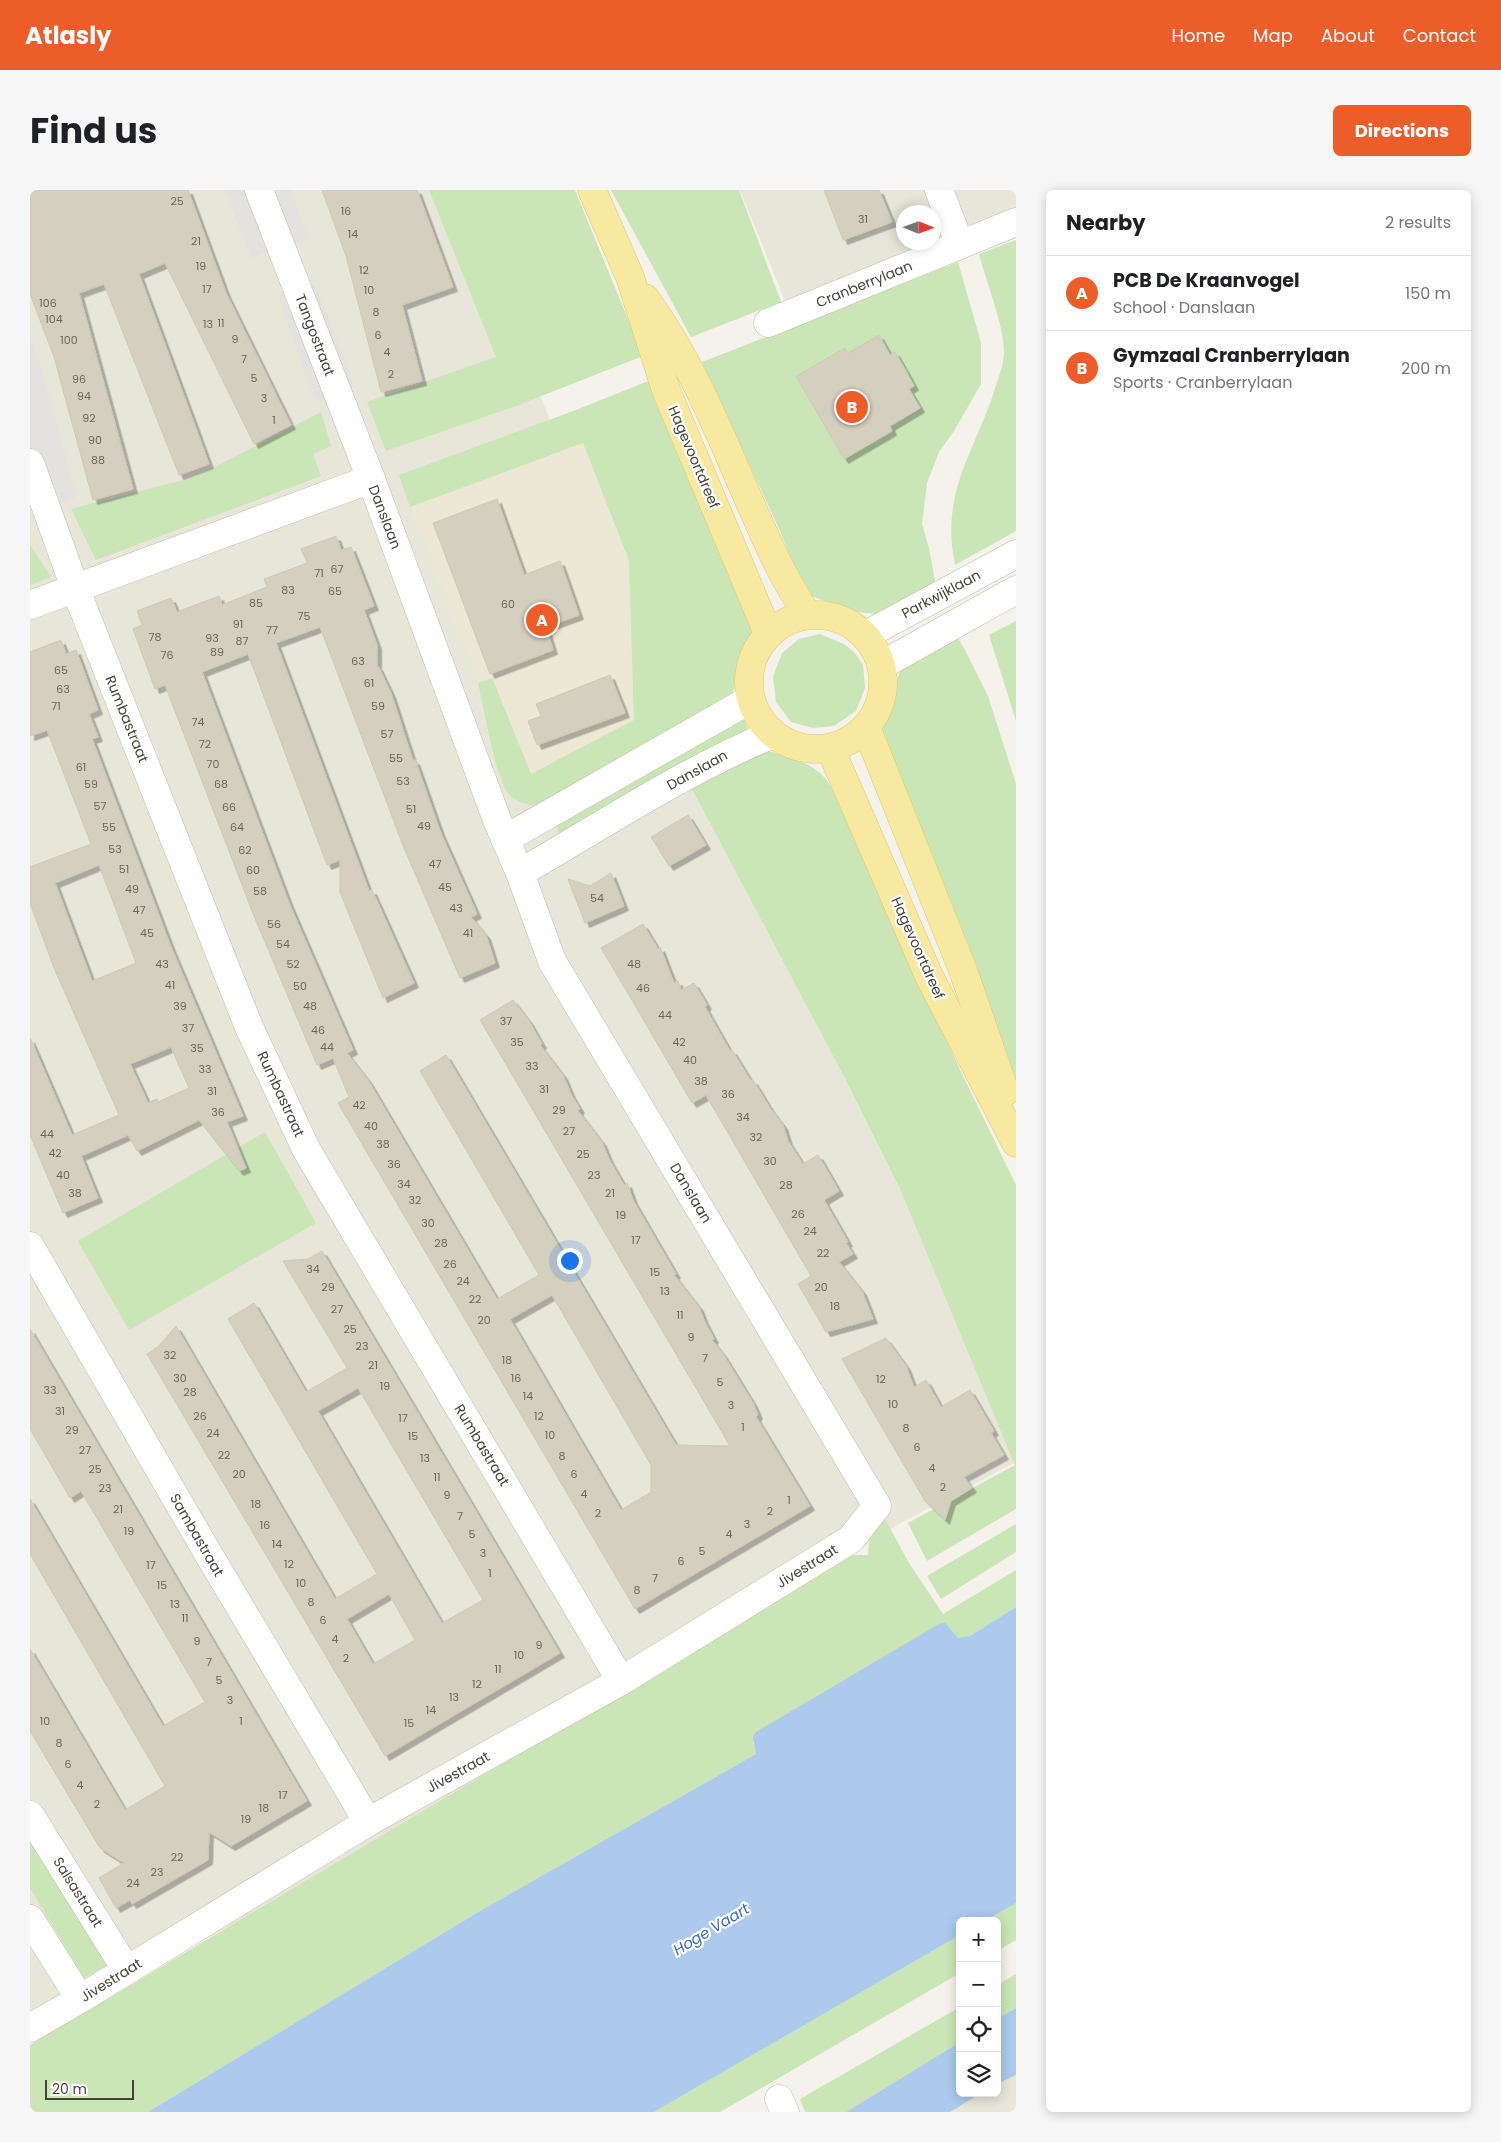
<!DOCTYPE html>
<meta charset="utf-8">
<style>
body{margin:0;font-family:Poppins,sans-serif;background:#f6f6f6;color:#202124}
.controls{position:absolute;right:15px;bottom:15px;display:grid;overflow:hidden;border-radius:8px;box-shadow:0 2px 12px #0003}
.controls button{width:45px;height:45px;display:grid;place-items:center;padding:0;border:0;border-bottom:1px solid #e0e0e0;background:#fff;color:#202124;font:25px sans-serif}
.compass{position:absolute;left:866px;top:15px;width:45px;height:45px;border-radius:50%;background:#fff;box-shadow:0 2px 12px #0003;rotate:91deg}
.scale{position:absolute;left:15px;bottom:12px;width:89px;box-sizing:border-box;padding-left:5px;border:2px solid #484339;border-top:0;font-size:14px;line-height:18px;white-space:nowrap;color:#484339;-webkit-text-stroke:4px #fff;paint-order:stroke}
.you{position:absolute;left:539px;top:1070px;width:18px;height:18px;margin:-12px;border:4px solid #fff;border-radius:50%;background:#1a73e8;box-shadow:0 0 0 8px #1a73e833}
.badge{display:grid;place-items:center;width:32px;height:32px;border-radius:50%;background:#ec5d2a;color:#fff;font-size:16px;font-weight:700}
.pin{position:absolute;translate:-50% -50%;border:2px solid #fff;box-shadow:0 1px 5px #0006}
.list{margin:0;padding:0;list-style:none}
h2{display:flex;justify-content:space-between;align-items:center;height:65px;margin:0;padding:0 20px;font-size:21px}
h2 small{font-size:16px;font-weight:400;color:#757577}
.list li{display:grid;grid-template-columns:32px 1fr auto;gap:15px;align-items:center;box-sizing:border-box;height:75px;padding:0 20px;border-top:1px solid #e0e0e0}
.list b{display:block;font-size:19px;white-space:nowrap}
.list p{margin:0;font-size:16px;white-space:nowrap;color:#757577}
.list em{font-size:16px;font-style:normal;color:#757577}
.icon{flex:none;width:28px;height:28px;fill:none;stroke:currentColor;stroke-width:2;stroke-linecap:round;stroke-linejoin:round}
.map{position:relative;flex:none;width:986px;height:1922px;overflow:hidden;border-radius:8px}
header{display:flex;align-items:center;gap:30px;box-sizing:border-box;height:70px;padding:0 25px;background:#ec5d2a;color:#fff}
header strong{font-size:24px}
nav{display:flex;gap:28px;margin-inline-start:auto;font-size:18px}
.intro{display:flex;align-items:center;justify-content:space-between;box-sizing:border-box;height:120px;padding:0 30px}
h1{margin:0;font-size:35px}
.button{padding:12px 22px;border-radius:8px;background:#ec5d2a;color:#fff;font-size:18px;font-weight:700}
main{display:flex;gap:30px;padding:0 30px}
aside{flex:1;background:#fff;border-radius:8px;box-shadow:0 2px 12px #0003}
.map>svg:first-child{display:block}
.residential{fill:#e8e5d9;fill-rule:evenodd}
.education{fill:#ece8d5}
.green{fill:#cae5b6}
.parking{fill:#e3e2de}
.water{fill:#abcaec}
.building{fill:#d5cfc0;stroke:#cfc8b4;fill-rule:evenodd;filter:url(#shadow)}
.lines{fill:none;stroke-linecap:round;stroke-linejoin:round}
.minor-casing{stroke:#bfbbad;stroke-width:29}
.major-casing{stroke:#dcc870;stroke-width:29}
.minor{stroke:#fff;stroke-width:28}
.major{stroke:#f8e9a0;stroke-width:28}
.labels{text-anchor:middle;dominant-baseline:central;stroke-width:4.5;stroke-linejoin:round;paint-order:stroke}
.number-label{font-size:11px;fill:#6b665b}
.street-label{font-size:14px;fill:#484339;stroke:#fff}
.water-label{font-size:15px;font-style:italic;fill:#386ead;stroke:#fff}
</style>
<header>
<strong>Atlasly</strong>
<nav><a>Home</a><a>Map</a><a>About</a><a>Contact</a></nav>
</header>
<div class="intro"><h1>Find us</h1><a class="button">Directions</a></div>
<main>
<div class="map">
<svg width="986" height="1922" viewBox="0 0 986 1922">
<defs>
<filter id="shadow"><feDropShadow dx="4.5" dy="4.5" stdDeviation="0" flood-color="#0004"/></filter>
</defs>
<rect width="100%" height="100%" fill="#f4f2ea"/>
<g class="residential">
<polygon points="0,0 426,0 531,257 627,435 771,717 986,1272 869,1334 395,1633 0,1842"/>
<path d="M710,0H986V45L763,130ZM874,22H904V52H874Z"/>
<polygon points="986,1841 986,1922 836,1922 930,1903 967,1903 967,1851"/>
</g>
<polygon class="education" points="553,253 599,371 604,530 501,584 463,488 448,493 380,317"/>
<g class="green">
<polygon points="399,0 545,0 613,166 486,216 356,261 337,212 466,167"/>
<polygon points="581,0 709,0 751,112 661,147"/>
<path d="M986,50V341L925,375C911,306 940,269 962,208C966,194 973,178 974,164C975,138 956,91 949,64Z"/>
<polygon points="928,72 951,153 951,194 924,241 909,262 897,293 892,334 899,358 906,396 862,421 845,424 820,421 779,405 768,386 750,341 672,172"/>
<path d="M621,190L723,438L708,476L703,503L694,512L517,615C503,616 488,615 478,603C465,586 454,517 448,493L462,488L501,584L604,530L599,371L553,253L380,317L369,285L546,220Z"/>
<polygon points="291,222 301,256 283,264 291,286 66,370 41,319 149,291 181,279"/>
<polygon points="0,355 21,387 0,395"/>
<polygon points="986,431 986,531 959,445"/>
<polygon points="790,444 814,454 825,463 833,475 835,498 826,521 804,536 783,538 761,532 746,512 743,487 752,463 769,449"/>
<polygon points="927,447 934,458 958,506 986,594 986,894 848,545 857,526 871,477"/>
<polygon points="713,528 718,539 533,645 529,643 527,635"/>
<path d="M731,560C752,563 779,571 795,588C800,594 804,604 808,612L932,884L986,995V1319L897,1371L878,1333L985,1275L871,1001L816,890L659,593Z"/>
<polygon points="235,942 286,1033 99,1140 48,1051"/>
<polygon points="848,1328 855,1329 879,1373 913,1424 986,1380 986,1417 940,1446 928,1449 915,1433 723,1552 726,1558 726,1564 450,1721 118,1922 0,1922 0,1855 823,1365 838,1365 840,1341"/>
<polygon points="986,1334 986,1362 911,1409 897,1386"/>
<polygon points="0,1638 81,1773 54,1788 0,1698"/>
<polygon points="986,1713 986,1750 967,1761 967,1731 955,1731"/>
<polygon points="930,1745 930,1783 690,1922 624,1922"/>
<polygon points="986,1784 986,1818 967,1829 967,1795"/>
<polygon points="930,1817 930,1852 816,1922 775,1922 770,1909"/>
</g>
<g class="parking">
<polygon points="195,0 216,0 239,61 221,68"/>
<polygon points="240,0 261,0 279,49 261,56"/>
<polygon points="272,91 286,96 324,195 315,206"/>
<polygon points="255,98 298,212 284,209 249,109"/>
<polygon points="0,146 15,190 47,307 2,325 0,321"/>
</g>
<g class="water">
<polygon points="986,1417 986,1713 955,1731 930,1731 930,1745 624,1922 118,1922 450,1721 726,1564 723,1547 726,1542 909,1434 915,1433 928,1448 940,1446"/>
<polygon points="986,1818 986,1885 967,1894 967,1829"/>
<polygon points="930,1852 930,1903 951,1903 920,1922 816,1922"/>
</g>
<g class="building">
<polygon points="0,0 158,0 196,103 261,235 224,254 135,73 109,84 179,274 149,285 74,94 49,103 103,299 63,310 24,167 0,104"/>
<polygon points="292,0 387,0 423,97 372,115 392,191 351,202 316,66"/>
<polygon points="794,0 849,0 862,32 813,50"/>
<polygon points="849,145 860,165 865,162 876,181 884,196 879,199 890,218 860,236 862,241 814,269 766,186 815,158 818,163"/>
<polygon points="467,309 494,385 530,371 549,425 516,437 523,460 460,484 403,333"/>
<path d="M306,346L311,360L321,357L344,416L334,420L347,455V477L348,476L361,503L383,571L385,570L410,641L447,724L441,727L456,745L465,773L430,788L374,658L290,437L246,453L339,701L342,700L384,793L353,808L310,702V670L297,675L218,464L172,482L259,713L323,860L317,863L338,890L467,1109L509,1085L390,881L416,865L646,1255L700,1256L450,830L483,810L499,831L512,854L510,855L533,885L541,904L550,919L548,921L572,952L579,969L594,995L597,993L603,1010L646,1084L644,1085L669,1117L674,1130L684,1149L682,1150L693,1164L723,1213L728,1225L726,1227L780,1316L605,1419L308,913L319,907L303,868L287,875L224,726L135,495L125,499L103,439L112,435L107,421L141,408L147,422L189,406L192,415L237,397L234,389L277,373L271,359ZM522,1105L621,1275V1302L591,1320L480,1129Z"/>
<path d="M31,450L36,464L46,460L68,520L59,524L68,547L62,549L141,757L213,926L197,932L216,978L209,981L169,930L107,961L98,945L51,966L68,1008L33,1023L0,945V848L42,945L89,925L24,778L0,713V677L61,654L17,540L0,546V462ZM69,675L106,773L62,791L25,693ZM141,857L159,898L128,912L127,909L118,913L100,874Z"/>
<polygon points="580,485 595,523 507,555 498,531 511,526 506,514"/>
<polygon points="658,625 676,655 639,676 621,647"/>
<polygon points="581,683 594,716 555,733 538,689 560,696"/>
<polygon points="613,734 628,759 630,757 644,793 648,791 651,800 664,793 677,815 675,817 700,861 702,860 721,891 723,890 740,918 753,935 758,951 773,974 788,965 801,987 809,1001 794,1010 818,1052 816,1053 823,1064 809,1072 832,1101 843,1129 796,1142 768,1094 781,1086 676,905 662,913 606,817 571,758"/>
<path d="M292,1061L530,1463L355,1566L117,1164L128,1157L146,1136L305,1409L347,1384L198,1129L224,1113L276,1202L317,1178L253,1071L278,1069ZM328,1198L453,1410L412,1433L288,1221ZM359,1404L385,1450L343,1474L317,1429Z"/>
<polygon points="0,1139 277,1611 201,1656 179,1642 178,1670 102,1714 100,1710 86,1718 69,1688 94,1673 70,1658 0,1541 0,1459 95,1620 135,1596 0,1364 0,1309 133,1536 175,1512 51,1301 40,1308 0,1239"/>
<polygon points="856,1148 876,1176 884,1197 896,1190 911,1217 940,1200 964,1241 961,1243 974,1265 934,1287 942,1298 921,1311 915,1330 895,1311 812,1169"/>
</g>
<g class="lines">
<defs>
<g id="minor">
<polyline points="229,0 341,289"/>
<polyline points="909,0 930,55"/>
<polyline points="738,133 986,32"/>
<polyline points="0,273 45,398 219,837 276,959 591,1491"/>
<polyline points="0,415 341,289 467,630 490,683 522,771 847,1316 821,1349 591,1491 338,1632 50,1809 0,1838"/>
<polyline points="836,445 986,364"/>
<polyline points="852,475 986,400"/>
<polyline points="475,649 721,509"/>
<path d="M490,683C573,635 654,581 743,544"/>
<polyline points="0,1056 176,1360 338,1632"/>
<polyline points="0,1625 96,1779"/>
<polyline points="0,1729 50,1809"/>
<polyline points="749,1909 755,1922"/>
</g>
<g id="major">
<polyline points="562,0 600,87 636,200 738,443"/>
<path d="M615,108C675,190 704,284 748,374C757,392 767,408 777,425"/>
<circle cx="786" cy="492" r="67"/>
<polyline points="836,537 934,783 975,902"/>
<polyline points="800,558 899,786 986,953"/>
</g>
</defs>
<use href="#minor" class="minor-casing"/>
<use href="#major" class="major-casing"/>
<use href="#minor" class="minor"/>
<use href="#major" class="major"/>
</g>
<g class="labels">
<g class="number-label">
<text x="147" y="11">25</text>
<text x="316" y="21">16</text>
<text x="833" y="29">31</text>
<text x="323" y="44">14</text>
<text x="166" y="51">21</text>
<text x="171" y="76">19</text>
<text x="334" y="80">12</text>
<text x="177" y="99">17</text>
<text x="339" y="100">10</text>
<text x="18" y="113">106</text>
<text x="346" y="122">8</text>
<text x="24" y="129">104</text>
<text x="191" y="133">11</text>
<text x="178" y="134">13</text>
<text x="348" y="145">6</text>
<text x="205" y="149">9</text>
<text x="39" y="150">100</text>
<text x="357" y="162">4</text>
<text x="214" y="169">7</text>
<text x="361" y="184">2</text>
<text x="224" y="188">5</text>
<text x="49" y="189">96</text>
<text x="54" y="206">94</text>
<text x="234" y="208">3</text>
<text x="59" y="228">92</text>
<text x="244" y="230">1</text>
<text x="65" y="250">90</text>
<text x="68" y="270">88</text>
<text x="307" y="379">67</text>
<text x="289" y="383">71</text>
<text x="258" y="400">83</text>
<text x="305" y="401">65</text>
<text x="226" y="413">85</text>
<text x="478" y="414">60</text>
<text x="274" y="426">75</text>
<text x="208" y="434">91</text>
<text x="242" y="440">77</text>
<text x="125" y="447">78</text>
<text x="182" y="448">93</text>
<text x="212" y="451">87</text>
<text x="187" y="462">89</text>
<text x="137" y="465">76</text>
<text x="328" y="471">63</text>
<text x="31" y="480">65</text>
<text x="339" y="493">61</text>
<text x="33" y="499">63</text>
<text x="26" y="516">71</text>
<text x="348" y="516">59</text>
<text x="168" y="532">74</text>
<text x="357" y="544">57</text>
<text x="175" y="554">72</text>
<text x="366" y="568">55</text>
<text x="183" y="574">70</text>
<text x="51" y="577">61</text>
<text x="373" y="591">53</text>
<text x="61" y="594">59</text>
<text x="191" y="594">68</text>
<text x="70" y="616">57</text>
<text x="199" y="617">66</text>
<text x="381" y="619">51</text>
<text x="394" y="636">49</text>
<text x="79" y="637">55</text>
<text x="207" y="637">64</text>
<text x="85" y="659">53</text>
<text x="215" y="660">62</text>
<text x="405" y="674">47</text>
<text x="94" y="679">51</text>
<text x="223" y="680">60</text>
<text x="415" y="697">45</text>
<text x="102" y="699">49</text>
<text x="230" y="701">58</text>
<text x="567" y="708">54</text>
<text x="426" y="718">43</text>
<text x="109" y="720">47</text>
<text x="244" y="734">56</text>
<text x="117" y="743">45</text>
<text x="438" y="743">41</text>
<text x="253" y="754">54</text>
<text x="132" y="774">43</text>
<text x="263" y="774">52</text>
<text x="604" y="774">48</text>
<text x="140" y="795">41</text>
<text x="270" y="796">50</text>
<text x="613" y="798">46</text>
<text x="150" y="816">39</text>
<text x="280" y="816">48</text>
<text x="635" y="825">44</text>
<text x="476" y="831">37</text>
<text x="158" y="838">37</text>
<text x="288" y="840">46</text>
<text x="487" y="852">35</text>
<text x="649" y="852">42</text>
<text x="297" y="857">44</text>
<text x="167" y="858">35</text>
<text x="660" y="870">40</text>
<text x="502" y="876">33</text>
<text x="175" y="879">33</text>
<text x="671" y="891">38</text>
<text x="514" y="899">31</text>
<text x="182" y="901">31</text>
<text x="698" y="904">36</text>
<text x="329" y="915">42</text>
<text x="529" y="920">29</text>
<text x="188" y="922">36</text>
<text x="713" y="927">34</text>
<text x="341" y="936">40</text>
<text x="539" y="941">27</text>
<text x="17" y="944">44</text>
<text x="726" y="947">32</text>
<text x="353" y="954">38</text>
<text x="25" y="963">42</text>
<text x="553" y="964">25</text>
<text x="740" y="971">30</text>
<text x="364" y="974">36</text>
<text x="33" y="985">40</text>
<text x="564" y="985">23</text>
<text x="374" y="994">34</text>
<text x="756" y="995">28</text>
<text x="45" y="1003">38</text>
<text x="580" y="1003">21</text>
<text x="385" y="1010">32</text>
<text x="768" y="1024">26</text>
<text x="591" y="1025">19</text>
<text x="398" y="1033">30</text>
<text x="780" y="1041">24</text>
<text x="606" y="1050">17</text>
<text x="411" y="1053">28</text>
<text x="793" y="1063">22</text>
<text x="420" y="1074">26</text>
<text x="283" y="1079">34</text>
<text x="625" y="1082">15</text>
<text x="433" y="1091">24</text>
<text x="298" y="1097">29</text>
<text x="791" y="1097">20</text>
<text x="635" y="1101">13</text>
<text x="445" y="1109">22</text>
<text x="805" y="1116">18</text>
<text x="307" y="1119">27</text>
<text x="650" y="1125">11</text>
<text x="454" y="1130">20</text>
<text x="320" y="1139">25</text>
<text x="661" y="1147">9</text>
<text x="332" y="1156">23</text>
<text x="140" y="1165">32</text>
<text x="675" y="1168">7</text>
<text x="477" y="1170">18</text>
<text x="343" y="1175">21</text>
<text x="150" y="1188">30</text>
<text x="486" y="1188">16</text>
<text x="851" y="1189">12</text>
<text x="690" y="1192">5</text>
<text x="355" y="1196">19</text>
<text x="20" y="1200">33</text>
<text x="160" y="1202">28</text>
<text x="498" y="1206">14</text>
<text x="863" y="1214">10</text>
<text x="701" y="1215">3</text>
<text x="30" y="1221">31</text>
<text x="170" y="1226">26</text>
<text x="509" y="1226">12</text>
<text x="373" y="1228">17</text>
<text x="713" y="1237">1</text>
<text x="876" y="1238">8</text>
<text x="42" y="1240">29</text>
<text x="183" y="1243">24</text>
<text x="520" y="1245">10</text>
<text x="383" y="1246">15</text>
<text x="887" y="1257">6</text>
<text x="55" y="1260">27</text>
<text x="194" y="1265">22</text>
<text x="532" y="1266">8</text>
<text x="395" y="1268">13</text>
<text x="902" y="1278">4</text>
<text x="65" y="1279">25</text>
<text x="209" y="1284">20</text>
<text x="544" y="1284">6</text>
<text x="407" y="1287">11</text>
<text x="913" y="1297">2</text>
<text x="75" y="1298">23</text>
<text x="554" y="1304">4</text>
<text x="417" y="1305">9</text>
<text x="759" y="1310">1</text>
<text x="226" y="1314">18</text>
<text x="88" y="1319">21</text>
<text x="740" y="1321">2</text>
<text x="568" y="1323">2</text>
<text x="430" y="1326">7</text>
<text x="717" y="1334">3</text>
<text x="235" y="1335">16</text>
<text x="99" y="1341">19</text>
<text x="442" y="1344">5</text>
<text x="699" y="1344">4</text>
<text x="247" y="1354">14</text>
<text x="672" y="1361">5</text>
<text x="453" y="1363">3</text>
<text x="651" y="1371">6</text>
<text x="259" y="1374">12</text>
<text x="121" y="1375">17</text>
<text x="460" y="1383">1</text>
<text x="625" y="1388">7</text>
<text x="271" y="1393">10</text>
<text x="132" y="1395">15</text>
<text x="607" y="1400">8</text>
<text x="281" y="1412">8</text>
<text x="145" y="1414">13</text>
<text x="155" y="1428">11</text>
<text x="293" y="1430">6</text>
<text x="305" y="1449">4</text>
<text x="167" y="1451">9</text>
<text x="509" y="1455">9</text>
<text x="489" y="1465">10</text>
<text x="316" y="1468">2</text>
<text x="179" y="1472">7</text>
<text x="468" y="1479">11</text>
<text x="189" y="1490">5</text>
<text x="447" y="1494">12</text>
<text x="424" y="1507">13</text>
<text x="200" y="1510">3</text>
<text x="401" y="1520">14</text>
<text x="15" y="1531">10</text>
<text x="211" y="1531">1</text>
<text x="379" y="1533">15</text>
<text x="29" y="1553">8</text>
<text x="38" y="1574">6</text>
<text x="50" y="1595">4</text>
<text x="253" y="1605">17</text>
<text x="67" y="1614">2</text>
<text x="234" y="1618">18</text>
<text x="216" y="1629">19</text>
<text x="147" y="1667">22</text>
<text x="127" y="1682">23</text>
<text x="103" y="1693">24</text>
</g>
<g class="street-label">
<text transform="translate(834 94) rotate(-22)">Cranberrylaan</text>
<text transform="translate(285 145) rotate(69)">Tangostraat</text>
<text transform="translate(664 267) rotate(67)">Hagevoortdreef</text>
<text transform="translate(355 327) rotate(69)">Danslaan</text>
<text transform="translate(911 404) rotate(-28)">Parkwijklaan</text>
<text transform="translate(97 529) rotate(68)">Rumbastraat</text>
<text transform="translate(667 580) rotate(-29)">Danslaan</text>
<text transform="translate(888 758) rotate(66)">Hagevoortdreef</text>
<text transform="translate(251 904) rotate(65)">Rumbastraat</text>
<text transform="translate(661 1003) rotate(59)">Danslaan</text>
<text transform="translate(452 1255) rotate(59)">Rumbastraat</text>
<text transform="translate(167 1345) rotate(60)">Sambastraat</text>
<text transform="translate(777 1376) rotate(-32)">Jivestraat</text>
<text transform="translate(428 1582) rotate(-29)">Jivestraat</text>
<text transform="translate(48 1702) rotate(58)">Salsastraat</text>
<text transform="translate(81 1790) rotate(-32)">Jivestraat</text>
</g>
<g class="water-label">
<text transform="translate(681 1739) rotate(-31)">Hoge Vaart</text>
</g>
</g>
</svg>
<div class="controls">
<button>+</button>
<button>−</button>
<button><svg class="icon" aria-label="locate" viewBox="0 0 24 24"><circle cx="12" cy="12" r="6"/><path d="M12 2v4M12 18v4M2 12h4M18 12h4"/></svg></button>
<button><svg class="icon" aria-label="layers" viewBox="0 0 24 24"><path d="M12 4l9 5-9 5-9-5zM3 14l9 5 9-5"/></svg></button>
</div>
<svg class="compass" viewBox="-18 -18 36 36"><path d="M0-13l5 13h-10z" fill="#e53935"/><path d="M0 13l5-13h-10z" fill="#757577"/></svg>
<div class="scale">20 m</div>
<div class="you"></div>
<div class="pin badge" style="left:512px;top:430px">A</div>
<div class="pin badge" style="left:822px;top:217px">B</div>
</div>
<aside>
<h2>Nearby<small>2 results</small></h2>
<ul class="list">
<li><span class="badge">A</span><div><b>PCB De Kraanvogel</b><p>School · Danslaan</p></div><em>150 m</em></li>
<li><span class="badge">B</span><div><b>Gymzaal Cranberrylaan</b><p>Sports · Cranberrylaan</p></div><em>200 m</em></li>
</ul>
</aside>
</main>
